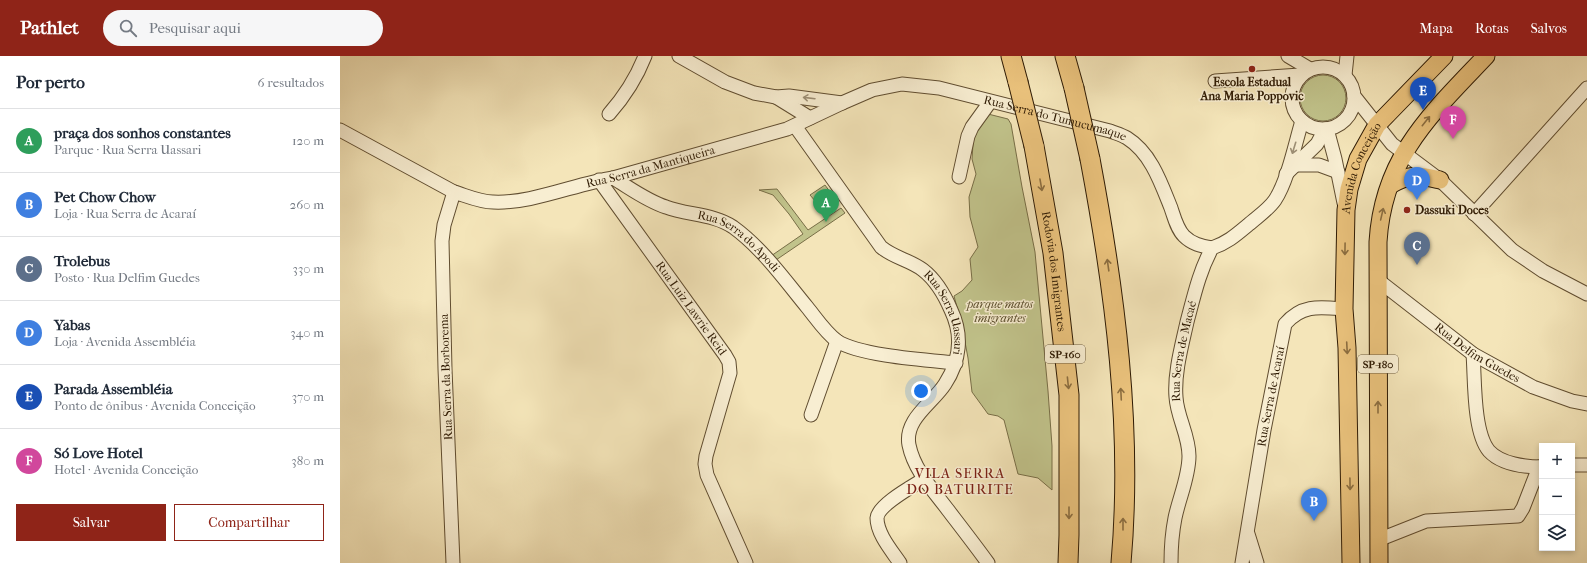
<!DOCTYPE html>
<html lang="pt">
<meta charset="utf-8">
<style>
body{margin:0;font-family:"IM FELL French Canon",serif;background:#f6f6f7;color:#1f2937}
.controls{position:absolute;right:12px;bottom:12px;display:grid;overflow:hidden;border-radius:0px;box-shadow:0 2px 6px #0003}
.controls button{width:36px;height:36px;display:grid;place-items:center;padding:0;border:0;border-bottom:1px solid #e0e1e3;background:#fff;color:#1f2937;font:20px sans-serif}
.you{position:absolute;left:581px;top:335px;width:14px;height:14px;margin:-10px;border:3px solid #fff;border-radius:50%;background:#1a73e8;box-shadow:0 0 0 6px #1a73e833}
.badge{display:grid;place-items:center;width:26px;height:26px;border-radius:50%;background:#8f2418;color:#fff;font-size:13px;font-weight:700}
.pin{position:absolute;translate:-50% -33px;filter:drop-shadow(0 1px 2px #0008)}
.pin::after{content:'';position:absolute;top:21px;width:14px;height:12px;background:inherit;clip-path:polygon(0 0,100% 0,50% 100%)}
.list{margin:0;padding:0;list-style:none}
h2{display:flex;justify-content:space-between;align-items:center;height:52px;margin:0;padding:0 16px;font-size:17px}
h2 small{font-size:13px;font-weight:400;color:#747a83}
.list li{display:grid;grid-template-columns:26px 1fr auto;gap:12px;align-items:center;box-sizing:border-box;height:64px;padding:0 16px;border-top:1px solid #e0e1e3}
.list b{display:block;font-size:15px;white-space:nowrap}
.list p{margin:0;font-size:13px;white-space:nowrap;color:#747a83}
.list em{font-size:13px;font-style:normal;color:#747a83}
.actions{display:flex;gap:8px;padding:12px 16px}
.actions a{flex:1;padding:9px 0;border:1px solid #8f2418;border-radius:0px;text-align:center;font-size:14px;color:#8f2418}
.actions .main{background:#8f2418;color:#fff}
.icon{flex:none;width:22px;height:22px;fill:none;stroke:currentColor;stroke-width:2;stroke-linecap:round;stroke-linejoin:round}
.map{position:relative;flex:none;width:1247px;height:507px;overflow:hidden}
header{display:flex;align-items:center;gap:24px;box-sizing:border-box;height:56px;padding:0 20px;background:#8f2418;color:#fff}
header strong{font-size:19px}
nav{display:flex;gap:22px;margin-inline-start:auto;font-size:14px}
.search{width:280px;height:36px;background:#f6f6f7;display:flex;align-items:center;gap:10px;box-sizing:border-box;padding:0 14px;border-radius:22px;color:#747a83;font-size:15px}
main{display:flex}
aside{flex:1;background:#fff}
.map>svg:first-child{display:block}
.green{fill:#c1c38b;stroke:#786e47}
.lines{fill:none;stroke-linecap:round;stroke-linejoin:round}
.minor-casing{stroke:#604d30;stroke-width:15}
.major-casing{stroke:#2e1a03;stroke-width:19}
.highway-casing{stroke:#2e1a03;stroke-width:21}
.minor{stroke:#f8eed2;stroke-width:13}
.major{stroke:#eac27c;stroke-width:17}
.highway{stroke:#eac27c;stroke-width:19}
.highway-bridge-casing{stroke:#2e1a03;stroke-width:21;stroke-linecap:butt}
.highway-bridge{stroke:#eac27c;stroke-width:19}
.oneway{stroke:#9d8f75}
.oneway2{stroke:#8c6e40}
.poi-dot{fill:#8f2418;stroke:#f8eed2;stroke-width:1.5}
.labels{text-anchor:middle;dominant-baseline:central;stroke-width:3;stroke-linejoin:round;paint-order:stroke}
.shield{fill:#f8eed2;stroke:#6b5a41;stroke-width:1}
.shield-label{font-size:11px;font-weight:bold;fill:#2e1a03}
.poi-label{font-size:12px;font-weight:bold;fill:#2e1a03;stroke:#f8eed2}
.street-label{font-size:12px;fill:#2e1a03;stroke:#f8eed2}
.park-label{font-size:12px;font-style:italic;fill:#5a4d2c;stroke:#f8eed2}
.quarter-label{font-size:14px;letter-spacing:1px;fill:#7a1f14;stroke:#f8eed2}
</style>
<header>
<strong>Pathlet</strong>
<div class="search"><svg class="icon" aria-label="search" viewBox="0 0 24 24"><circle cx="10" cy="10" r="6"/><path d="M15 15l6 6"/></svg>Pesquisar aqui</div>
<nav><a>Mapa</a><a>Rotas</a><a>Salvos</a></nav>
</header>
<main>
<aside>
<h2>Por perto<small>6 resultados</small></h2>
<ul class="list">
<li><span class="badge" style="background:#2e9e5b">A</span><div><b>praça dos sonhos constantes</b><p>Parque · Rua Serra Uassari</p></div><em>120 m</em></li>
<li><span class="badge" style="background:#3f7fe0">B</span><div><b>Pet Chow Chow</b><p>Loja · Rua Serra de Acaraí</p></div><em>260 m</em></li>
<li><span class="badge" style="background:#5c6f8a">C</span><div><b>Trolebus</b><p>Posto · Rua Delfim Guedes</p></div><em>330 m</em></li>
<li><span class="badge" style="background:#3f7fe0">D</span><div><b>Yabas</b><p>Loja · Avenida Assembléia</p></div><em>340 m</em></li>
<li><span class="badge" style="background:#1a4fb4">E</span><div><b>Parada Assembléia</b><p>Ponto de ônibus · Avenida Conceição</p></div><em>370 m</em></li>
<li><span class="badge" style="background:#d1479c">F</span><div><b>Só Love Hotel</b><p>Hotel · Avenida Conceição</p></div><em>380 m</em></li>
</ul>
<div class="actions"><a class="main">Salvar</a><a>Compartilhar</a></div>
</aside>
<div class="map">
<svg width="1247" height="507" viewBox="0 0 1247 507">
<rect width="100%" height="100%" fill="#f4e5b9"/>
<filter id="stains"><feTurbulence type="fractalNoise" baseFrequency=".005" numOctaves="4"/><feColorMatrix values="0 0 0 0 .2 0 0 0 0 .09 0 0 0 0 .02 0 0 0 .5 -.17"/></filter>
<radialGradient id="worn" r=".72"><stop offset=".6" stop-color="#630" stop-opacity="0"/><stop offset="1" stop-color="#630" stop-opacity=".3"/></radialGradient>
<g class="green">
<circle cx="983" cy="42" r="23"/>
<polygon points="648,58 668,63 671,68 682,131 695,196 708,335 712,390 712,434 698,422 678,418 664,364 658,360 648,358 632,336 628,302 622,270 614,240 622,235 632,224 630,203 638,191 630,161 629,141 636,118 632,103 633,88 636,69"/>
<polygon points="485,129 490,136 476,146 470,139"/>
<polygon points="437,133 468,174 501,152 505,157 436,204 431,200 463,178 449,158 433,139 419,134"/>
</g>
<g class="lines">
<defs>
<g id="minor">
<polyline points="339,0 385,26 414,37 436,41 449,40 502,47"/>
<polyline points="948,0 970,13"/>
<circle cx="983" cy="42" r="31"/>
<polyline points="1005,19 1007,0"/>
<polyline points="875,25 960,19"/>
<polyline points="1014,40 1052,88 1100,124 1172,194 1203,215 1247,238"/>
<polyline points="436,41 470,62"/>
<path d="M269,58C285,40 296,23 305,0"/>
<path id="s1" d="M455,70L541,191C554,202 570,204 583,214C596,224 605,240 611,254C623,279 620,305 605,328C593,347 564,363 569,389C574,414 593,434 608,454C621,471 635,489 648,507"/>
<polyline points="987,73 995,103 1004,147"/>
<path id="s2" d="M0,74L114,136C127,140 140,146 153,146C191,148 235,128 273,122L447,73L502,47L532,34L562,28L599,32L770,75C775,77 782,79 787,82C811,97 821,127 831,152C834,161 837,173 844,180C852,188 861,190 872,192"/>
<polyline points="957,109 979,109 998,116"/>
<polyline points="946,118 977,88 985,73"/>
<polyline points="619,121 628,80 632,71 650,46"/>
<path id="s3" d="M273,122C290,132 307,145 326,151C347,159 374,158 393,171C422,192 444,223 467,251C476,262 485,276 497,285C521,300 586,304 616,307"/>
<path id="s4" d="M259,124L385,299L389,306L390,317L366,400L365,408L367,419L406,507"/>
<polyline points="1134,158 1247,32"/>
<path id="s5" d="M1039,225L1133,298L1193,331L1232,345L1247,348"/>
<path d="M1133,298C1135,323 1133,376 1149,395C1161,408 1185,411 1202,411"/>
<polyline points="471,359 497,285"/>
<polyline points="1232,409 1247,409"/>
<polyline points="908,478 917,507"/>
<polyline points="1038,484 1086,465 1178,460 1183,452 1199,411"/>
<polyline points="113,507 105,313 102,185 104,169 114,136"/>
<path d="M560,507C552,495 537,478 537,462C538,449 573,430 584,423"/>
<path id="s6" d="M831,507C831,491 832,477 835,462C839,442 849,421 849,400C849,379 837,361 836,341C834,317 842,289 847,266C854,240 859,216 872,192C887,187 896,179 908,169C917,161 928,154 935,144C948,124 955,88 962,65"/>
<path id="s7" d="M902,507L924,374L945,268C962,248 980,251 1004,253"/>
</g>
<g id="major">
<path d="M1050,129C1071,117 1077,119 1100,124"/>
<path id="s8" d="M1011,507L1007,292L1004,253L1006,154L1009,133L1018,103L1037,69L1104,0"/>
<path d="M1039,507L1038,186C1043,101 1091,58 1146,0"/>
</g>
<g id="highway">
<polyline points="671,0 678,26"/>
<polyline points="725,0 734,32"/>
<path id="s9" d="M694,90L713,197L729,339V479L728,507"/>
<path d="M750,103C775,236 793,372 781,507"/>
</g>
</defs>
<use href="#minor" class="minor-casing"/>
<use href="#major" class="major-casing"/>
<use href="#highway" class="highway-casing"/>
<use href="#minor" class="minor"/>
<use href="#major" class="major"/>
<use href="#highway" class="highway"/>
<defs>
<g id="highway-bridge">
<polyline points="678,26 694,90"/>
<polyline points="734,32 750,103"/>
</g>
</defs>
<use href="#highway-bridge" class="highway-bridge-casing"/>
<use href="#highway-bridge" class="highway-bridge"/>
</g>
<defs><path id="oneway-shaft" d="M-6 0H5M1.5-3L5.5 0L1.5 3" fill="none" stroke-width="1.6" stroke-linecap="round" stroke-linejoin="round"/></defs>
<g class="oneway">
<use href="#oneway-shaft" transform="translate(469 42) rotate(-173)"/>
<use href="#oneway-shaft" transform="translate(954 92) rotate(107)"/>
</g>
<g class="oneway2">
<use href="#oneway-shaft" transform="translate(1086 65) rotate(-51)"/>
<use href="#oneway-shaft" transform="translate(701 129) rotate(80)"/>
<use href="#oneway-shaft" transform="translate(1042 158) rotate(-77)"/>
<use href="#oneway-shaft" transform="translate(1005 193) rotate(91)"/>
<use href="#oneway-shaft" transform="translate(768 209) rotate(-98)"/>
<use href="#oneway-shaft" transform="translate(1007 292) rotate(87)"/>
<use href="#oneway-shaft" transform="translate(728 327) rotate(84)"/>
<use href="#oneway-shaft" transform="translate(781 338) rotate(-93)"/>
<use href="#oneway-shaft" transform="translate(1038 351) rotate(-90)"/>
<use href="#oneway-shaft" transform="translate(1010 428) rotate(89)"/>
<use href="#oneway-shaft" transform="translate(729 457) rotate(90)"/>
<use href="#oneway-shaft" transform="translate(783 468) rotate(-90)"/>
</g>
<g class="poi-dot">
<circle cx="912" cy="13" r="4"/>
<circle cx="1067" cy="154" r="4"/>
</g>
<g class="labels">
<g class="shield">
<rect x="705" y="289" width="40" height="18" rx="3"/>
<rect x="1018" y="299" width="40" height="18" rx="3"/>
</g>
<g class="shield-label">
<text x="725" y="298">SP-160</text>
<text x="1038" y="308">SP-180</text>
</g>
<g class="poi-label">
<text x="912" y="26">Escola Estadual<tspan x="912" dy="14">Ana Maria Poppovic</tspan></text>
<text x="1075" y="154" text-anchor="start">Dassuki Doces</text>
</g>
<g class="street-label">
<text stroke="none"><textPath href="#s2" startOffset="755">Rua Serra do Tumucumaque</textPath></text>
<text stroke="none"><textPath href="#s2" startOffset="332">Rua Serra da Mantiqueira</textPath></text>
<text stroke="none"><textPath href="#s8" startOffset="398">Avenida Conceição</textPath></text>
<text stroke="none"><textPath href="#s3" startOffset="143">Rua Serra do Apodi</textPath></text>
<text stroke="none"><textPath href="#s9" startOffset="127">Rodovia dos Imigrantes</textPath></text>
<text stroke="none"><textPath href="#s4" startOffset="158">Rua Luiz Lawrie Reid</textPath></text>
<text stroke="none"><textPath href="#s1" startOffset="246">Rua Serra Uassari</textPath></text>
<text stroke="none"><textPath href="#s6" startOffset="216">Rua Serra de Macaé</textPath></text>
<text stroke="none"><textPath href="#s5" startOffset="122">Rua Delfim Guedes</textPath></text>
<text transform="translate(106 321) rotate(-92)">Rua Serra da Borborema</text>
<text stroke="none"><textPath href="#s7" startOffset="169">Rua Serra de Acaraí</textPath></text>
</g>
<g class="park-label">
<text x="660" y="248">parque matos<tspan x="660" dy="14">imigrantes</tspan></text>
</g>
<g class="quarter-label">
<text x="620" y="417">VILA SERRA<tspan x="620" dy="16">DO BATURITE</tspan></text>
</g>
</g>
<rect width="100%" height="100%" filter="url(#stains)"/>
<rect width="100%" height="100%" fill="url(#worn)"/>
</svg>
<div class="controls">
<button>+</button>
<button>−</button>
<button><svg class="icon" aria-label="layers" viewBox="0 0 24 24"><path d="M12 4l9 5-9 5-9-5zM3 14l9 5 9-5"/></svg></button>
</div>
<div class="you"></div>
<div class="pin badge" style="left:486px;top:166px;background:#2e9e5b">A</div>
<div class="pin badge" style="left:974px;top:465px;background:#3f7fe0">B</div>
<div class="pin badge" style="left:1077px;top:209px;background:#5c6f8a">C</div>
<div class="pin badge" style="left:1077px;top:144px;background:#3f7fe0">D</div>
<div class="pin badge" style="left:1083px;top:54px;background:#1a4fb4">E</div>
<div class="pin badge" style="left:1113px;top:83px;background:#d1479c">F</div>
</div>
</main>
